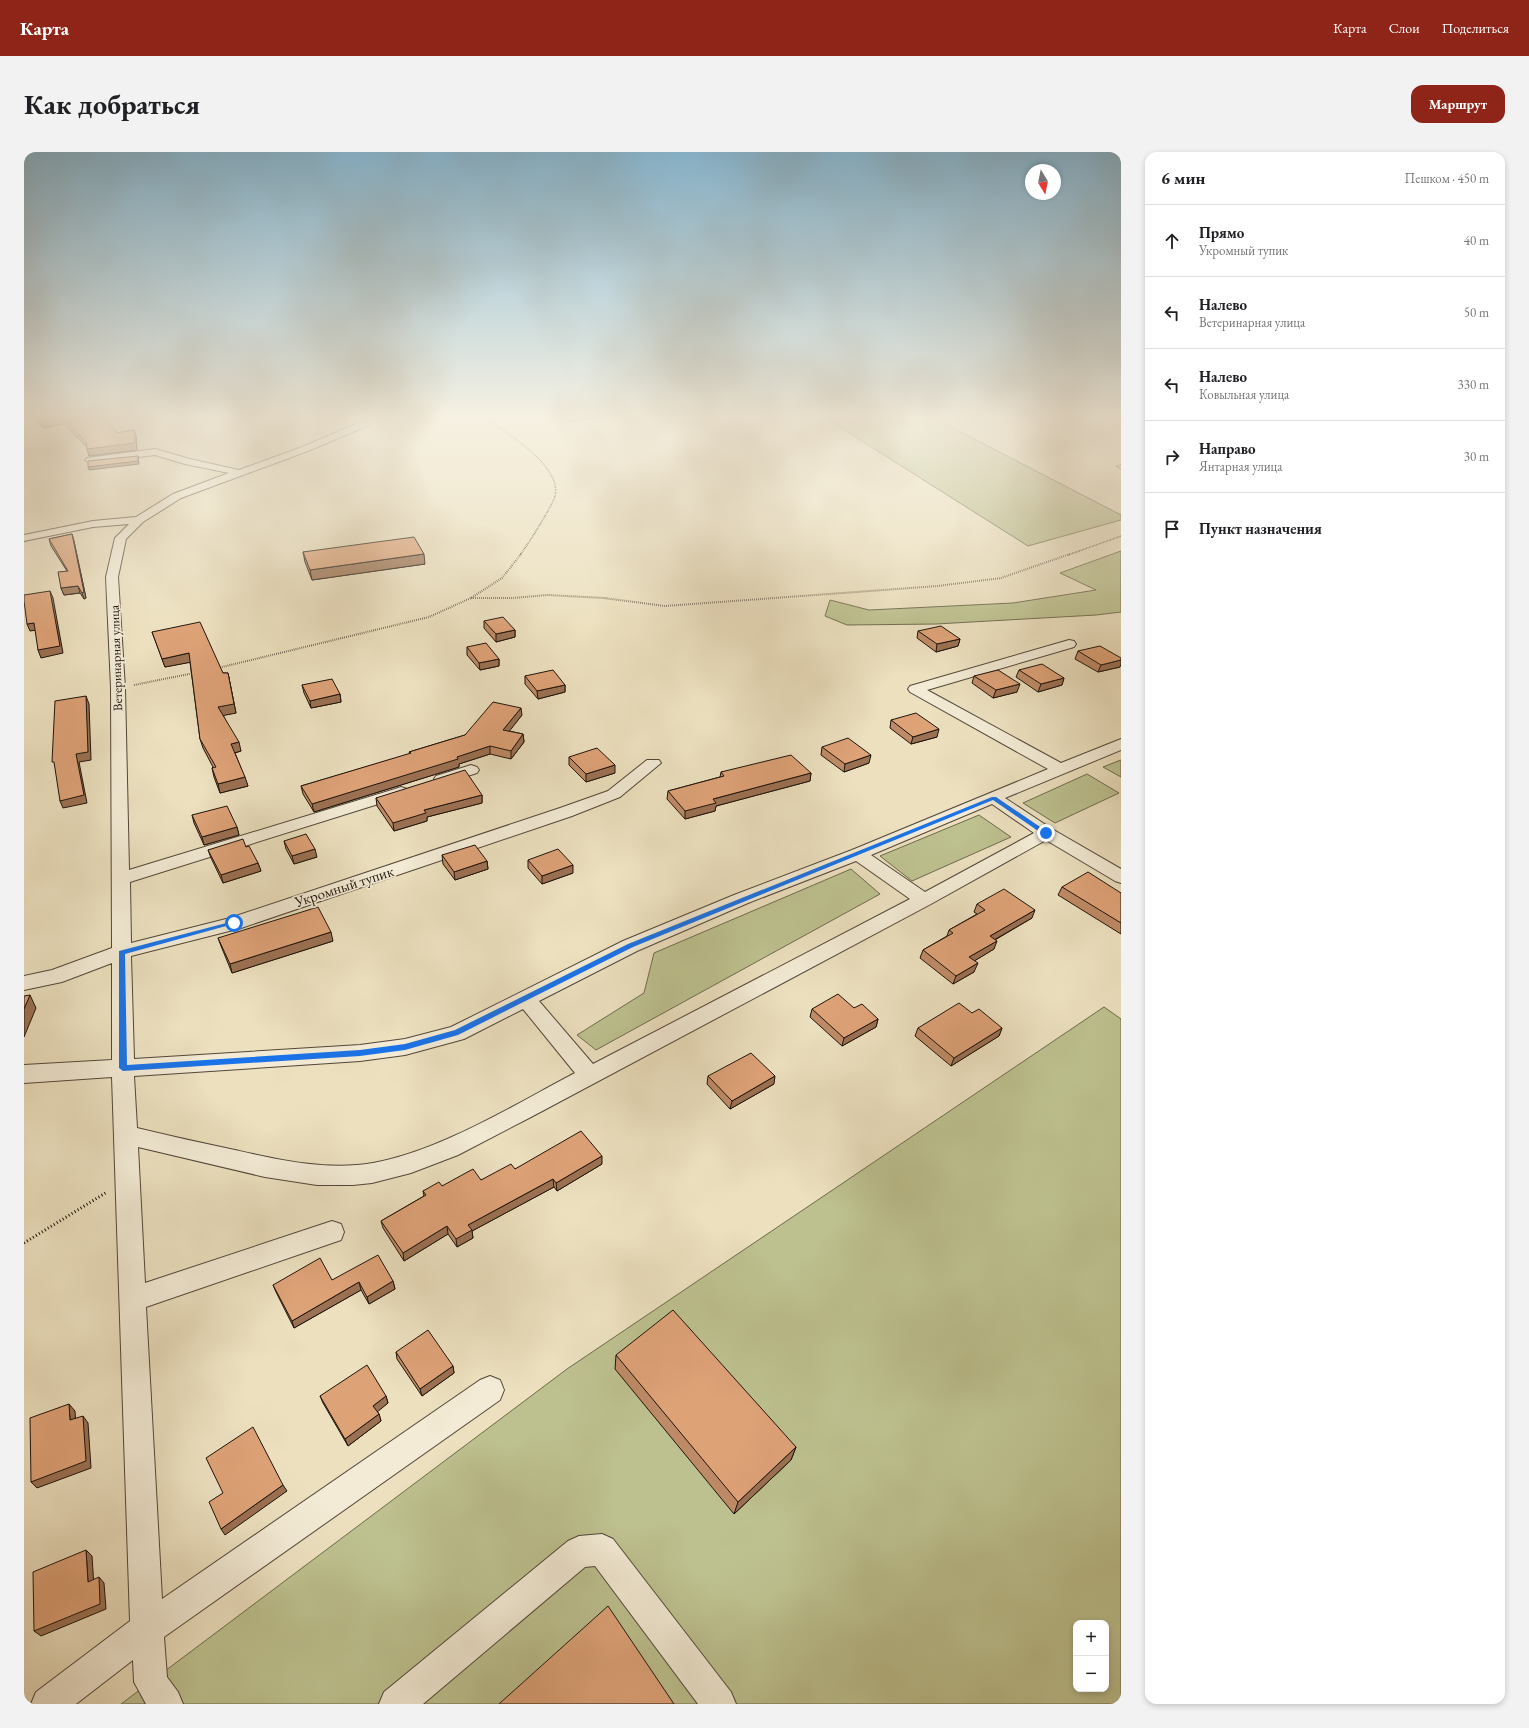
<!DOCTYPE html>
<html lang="ru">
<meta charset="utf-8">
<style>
body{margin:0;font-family:"EB Garamond",serif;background:#f2f2f2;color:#202124}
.controls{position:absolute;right:12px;bottom:12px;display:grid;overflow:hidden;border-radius:8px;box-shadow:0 2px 6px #0003}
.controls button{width:36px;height:36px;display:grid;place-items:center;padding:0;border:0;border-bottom:1px solid #e0e0e0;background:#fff;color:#202124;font:20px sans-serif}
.compass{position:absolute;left:1001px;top:12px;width:36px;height:36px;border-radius:50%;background:#fff;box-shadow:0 2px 6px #0003;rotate:170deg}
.stop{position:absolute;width:12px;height:12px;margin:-9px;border:3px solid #1a73e8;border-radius:50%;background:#fff}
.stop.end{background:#1a73e8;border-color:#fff;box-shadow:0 1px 4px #0008}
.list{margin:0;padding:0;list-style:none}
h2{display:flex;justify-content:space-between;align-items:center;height:52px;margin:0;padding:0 16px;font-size:17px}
h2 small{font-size:13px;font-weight:400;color:#757577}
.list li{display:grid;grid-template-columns:26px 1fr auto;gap:12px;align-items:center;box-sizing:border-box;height:72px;padding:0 16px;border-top:1px solid #e0e0e0}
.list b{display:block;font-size:15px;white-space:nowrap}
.list p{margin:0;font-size:13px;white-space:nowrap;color:#757577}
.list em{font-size:13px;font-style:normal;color:#757577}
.icon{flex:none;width:22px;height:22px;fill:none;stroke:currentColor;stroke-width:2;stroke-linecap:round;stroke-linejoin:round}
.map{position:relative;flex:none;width:1097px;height:1552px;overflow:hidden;border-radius:12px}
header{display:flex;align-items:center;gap:24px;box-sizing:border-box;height:56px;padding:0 20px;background:#8f2418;color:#fff}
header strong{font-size:19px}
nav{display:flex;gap:22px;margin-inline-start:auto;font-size:14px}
.intro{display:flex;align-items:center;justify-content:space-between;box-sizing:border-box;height:96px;padding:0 24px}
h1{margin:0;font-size:28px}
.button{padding:10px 18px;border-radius:12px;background:#8f2418;color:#fff;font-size:14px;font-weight:700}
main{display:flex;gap:24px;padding:0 24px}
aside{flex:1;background:#fff;border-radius:12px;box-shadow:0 2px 6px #0003}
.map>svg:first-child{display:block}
.green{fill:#bdc18f;stroke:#6e6a4d;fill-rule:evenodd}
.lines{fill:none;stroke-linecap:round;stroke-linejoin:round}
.minor-casing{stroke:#524638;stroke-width:2}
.path-far2{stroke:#1e130b;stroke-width:1.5;stroke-dasharray:0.5 1;stroke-linecap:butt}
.path-far1{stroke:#1e130b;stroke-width:2;stroke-dasharray:0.5 1.5;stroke-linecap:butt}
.path{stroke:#1e130b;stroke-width:3;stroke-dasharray:1 2.5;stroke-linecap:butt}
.minor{fill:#f3ebd5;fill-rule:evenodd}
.wall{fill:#bf8b66;stroke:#1e130b}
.shaded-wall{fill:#9b7153;stroke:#1e130b}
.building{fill:#dea277;stroke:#1e130b}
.route{fill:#1a73e8}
.labels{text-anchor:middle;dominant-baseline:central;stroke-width:3.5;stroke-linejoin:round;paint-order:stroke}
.far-street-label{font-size:13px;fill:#1e130b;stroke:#f3ebd5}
.street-label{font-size:15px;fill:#1e130b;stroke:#f3ebd5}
</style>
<header>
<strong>Карта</strong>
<nav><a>Карта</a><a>Слои</a><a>Поделиться</a></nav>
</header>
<div class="intro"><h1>Как добраться</h1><a class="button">Маршрут</a></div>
<main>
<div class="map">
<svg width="1097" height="1552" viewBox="0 0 1097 1552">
<rect width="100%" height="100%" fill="#ece0bf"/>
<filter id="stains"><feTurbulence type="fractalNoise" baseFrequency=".005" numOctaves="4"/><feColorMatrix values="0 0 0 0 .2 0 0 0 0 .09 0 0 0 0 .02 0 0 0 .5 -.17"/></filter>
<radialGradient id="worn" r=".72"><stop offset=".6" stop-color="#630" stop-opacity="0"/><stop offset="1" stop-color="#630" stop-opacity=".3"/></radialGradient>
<g class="green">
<polygon points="795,262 902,262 1097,363 1097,368 1004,394"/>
<polygon points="1097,399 1097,460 1072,463 912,472 823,473 801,464 806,448 845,458 989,451 1072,438 1036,421"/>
<polygon points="1097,608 1097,625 1079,615"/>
<polygon points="1063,622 1095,641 1031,671 999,651"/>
<polygon points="955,663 987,685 888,729 856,704"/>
<polygon points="827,717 856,742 572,898 553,883 620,841 630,801"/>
<path d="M1080,855L1097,867V1552H97L543,1217ZM1052,1471H1082V1537H1052Z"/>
</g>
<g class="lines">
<defs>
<g id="minor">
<path d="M350,262H361L343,274L284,299L157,346L119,370L102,387L94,425L101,536L105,718L371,637L377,635L383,637L385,640L383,643L106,730L107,791L206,766L536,656L584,639L623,608H635L637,611L596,645L548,664L217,776L107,804L110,907L336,893L381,887L427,875L599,789L710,743L828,698L1024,617L886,540L884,537L886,534L1045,488L1050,489L1052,492L1050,495L903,538L1037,611L1097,587V598L981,646L1028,677L1097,717V731L1091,729L1022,688L907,752L507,965L434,1003L387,1021L348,1031L329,1033H293L241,1025L114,995L121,1131L308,1069L317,1072L320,1080L317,1088L122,1155L138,1447L456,1228L466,1224L476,1228L480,1238L476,1248L140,1485L143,1525L154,1540L159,1552H122L110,1530L109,1508L52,1552H7L12,1540L106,1469L88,925L0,931V913L88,908V811L38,830L0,838V824L28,818L88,796L87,536L82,425L91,386L105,372L69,375L0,389V383L69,369L112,365L149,342L205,321L161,312L131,303L66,311L61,308L63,306L131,297L166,307L215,318L278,295L337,270ZM968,652L1010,681L901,740L847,703ZM832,709L886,747L569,912L515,849L613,799L724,751ZM499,857L551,921C490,953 416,999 349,1011C303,1019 256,1008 211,998C178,991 146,984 113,976L110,924L336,909L381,903L440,887Z"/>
<polygon points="447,613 453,615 455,618 453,621 418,632 412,630 410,627 412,624"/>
<polygon points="578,1382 589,1387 707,1540 712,1552 674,1552 571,1414 561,1415 399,1552 355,1552 360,1540 544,1389 555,1384"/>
</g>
</defs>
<use href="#minor" class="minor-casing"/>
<g class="path-far2">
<path d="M452,262C475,275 539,313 531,344C529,353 503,394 496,403"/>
<polyline points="1097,313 1092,314 1097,317"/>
<polyline points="1044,403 1097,384"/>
</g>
<g class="path-far1">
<polyline points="447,446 489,446 523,443 580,446 641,454 914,434 977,426 1046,402"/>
<polyline points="194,516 405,465 447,446 478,426 497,402"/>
<polyline points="110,533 170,521"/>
</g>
<polyline class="path" points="0,1091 83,1040"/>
<use href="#minor" class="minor"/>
</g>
<g class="wall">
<polygon points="5,262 77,262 93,281 110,278 112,284 113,298 65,304 63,295 39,272 19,276"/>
<polygon points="536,262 592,262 548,270"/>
<polygon points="48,382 50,389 62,446 60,447 56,441 40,443 37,436 43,419 27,394 25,387"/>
<polygon points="279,400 401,412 288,428 281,410"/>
<polygon points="460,469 491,478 491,485 472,490 460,476"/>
<polygon points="894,479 936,487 934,494 912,500 893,486"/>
<polygon points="128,480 199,521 204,521 212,561 199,563 217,599 211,601 224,634 196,641 190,625 188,616 189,615 179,596 176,587 166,510 141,515"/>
<polygon points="443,495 475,507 475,514 456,518 443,503"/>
<polygon points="1054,499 1096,515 1074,520 1051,507"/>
<polygon points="995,518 1040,526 1038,533 1014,540 992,525"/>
<polygon points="501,524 541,533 541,540 514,547 501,532"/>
<polygon points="950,524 993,540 969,546 948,531"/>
<polygon points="278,533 316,542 317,550 287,556 280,541"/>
<polygon points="498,563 485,579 499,582 500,590 487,607 466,602 435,612 435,615 290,660 279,642 277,634 386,602 385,600 441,583"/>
<polygon points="867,568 913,585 887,592 866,576"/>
<polygon points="798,595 845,611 820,620 797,603"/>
<polygon points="545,605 591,621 562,630 545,613"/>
<polygon points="697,620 787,621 786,629 692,654 691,659 661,667 643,647 644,639 696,625"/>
<polygon points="458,643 458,651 403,665 403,669 370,679 353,654 352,646"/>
<polygon points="168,663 213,675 215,683 180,693 170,671"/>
<polygon points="260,689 293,705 270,712 262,697"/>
<polygon points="222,695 234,711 237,719 199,731 187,706 184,698"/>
<polygon points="418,703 463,709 464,717 431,728 419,712"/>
<polygon points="504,708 549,721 518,732 504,716"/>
<polygon points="1038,735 1097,741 1097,782 1034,743"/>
<polygon points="953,752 1008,766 971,788 970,797 950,809 950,820 929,832 896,806 899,798 923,784 925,778 953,762 950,760"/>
<polygon points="194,786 309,789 208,821 197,794"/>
<polygon points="830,856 854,867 852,875 818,894 786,865 788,857"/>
<polygon points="948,861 978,876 975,884 927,914 891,884 894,876"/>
<polygon points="684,924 750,932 706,957 683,932"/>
<polygon points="578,1012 533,1039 530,1035 448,1079 449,1086 433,1095 424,1082 380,1109 359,1076 357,1069 400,1044 399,1039 418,1034 457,1028 491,1017"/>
<polygon points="308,1128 369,1129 371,1137 345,1152 337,1138 270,1176 252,1140 249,1133"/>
<polygon points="372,1200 429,1214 430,1221 398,1244 373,1207"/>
<polygon points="592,1203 772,1295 767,1308 710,1362 591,1217"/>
<polygon points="296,1244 362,1244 364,1251 353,1259 355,1262 357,1269 324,1294 299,1251"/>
</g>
<g class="shaded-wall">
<polygon points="548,262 592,262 548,270"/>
<polygon points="37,265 39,272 19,276 17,269"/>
<polygon points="110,278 112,284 113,298 65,304 63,297"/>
<polygon points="114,304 115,312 65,318 64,315"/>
<polygon points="48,382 50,389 62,446 60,447 58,441"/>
<polygon points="400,402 401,412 288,428 286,418"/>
<polygon points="54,434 56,441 40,443 37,436"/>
<polygon points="26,439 29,446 39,501 17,506 14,498"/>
<polygon points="10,471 13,478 6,479 3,472"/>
<polygon points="491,478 491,485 472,490 472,482"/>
<polygon points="936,487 934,494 912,500 913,492"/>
<polygon points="165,501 168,510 141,515 138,507"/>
<polygon points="475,507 475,514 456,518 455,511"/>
<polygon points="1097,508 1097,512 1096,515 1074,520 1077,513"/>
<polygon points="204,521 212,561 197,564 194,555"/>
<polygon points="1040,526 1038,533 1014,540 1017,532"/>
<polygon points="996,532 993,540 969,546 972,538"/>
<polygon points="541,533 541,540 514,547 513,539"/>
<polygon points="316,542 317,550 287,556 286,549"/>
<polygon points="62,544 65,552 67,608 55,610 63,651 39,656 36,649 52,602"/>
<polygon points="497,556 498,563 480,586 479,578"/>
<polygon points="915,577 913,585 887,592 889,585"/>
<polygon points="499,582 500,590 487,607 487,599"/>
<polygon points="215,590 217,599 210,601 207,592"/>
<polygon points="466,594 466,602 435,612 435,615 290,660 288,652"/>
<polygon points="847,603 845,611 820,620 821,612"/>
<polygon points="591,613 591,621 562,630 562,622"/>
<polygon points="787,621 786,629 692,654 691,659 661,667 661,659 689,647"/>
<polygon points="221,625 224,634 196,641 194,632"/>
<polygon points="458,643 458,651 403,665 403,669 370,679 369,671 400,658"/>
<polygon points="213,675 215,683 180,693 178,685"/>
<polygon points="291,697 293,705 270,712 268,704"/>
<polygon points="463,709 464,717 431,728 430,720"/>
<polygon points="234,711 237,719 199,731 197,723"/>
<polygon points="549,713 549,721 518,732 518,724"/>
<polygon points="1011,758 1008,766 963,792 966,784"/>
<polygon points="307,780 309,789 208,821 206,812"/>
<polygon points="973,789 970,797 942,814 945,805"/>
<polygon points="954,811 950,820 929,832 932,824"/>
<polygon points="6,843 12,856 0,885 0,857"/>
<polygon points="854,867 852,875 818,894 820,886"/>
<polygon points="978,876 975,884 927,914 930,906"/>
<polygon points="751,924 750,932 706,957 708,949"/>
<polygon points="578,1004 578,1012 533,1039 532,1031"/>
<polygon points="529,1027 530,1035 448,1079 449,1086 433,1095 432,1087 444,1073"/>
<polygon points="423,1074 424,1082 380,1109 379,1101"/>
<polygon points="369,1129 371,1137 345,1152 343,1145"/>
<polygon points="335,1130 337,1138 270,1176 268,1169"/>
<polygon points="429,1214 430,1221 398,1244 396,1237"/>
<polygon points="362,1244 364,1251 352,1261 349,1254"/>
<polygon points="45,1252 51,1259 52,1275 46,1268"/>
<polygon points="355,1262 357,1269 324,1294 321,1287"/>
<polygon points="59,1264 64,1271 67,1316 13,1336 7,1330"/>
<polygon points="772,1295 767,1308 710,1362 714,1350"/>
<polygon points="259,1333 263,1339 201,1383 197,1377"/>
<polygon points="62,1398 68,1404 70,1435 64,1430"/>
<polygon points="75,1425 80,1431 82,1457 17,1484 10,1479"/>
</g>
<g class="building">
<polygon points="10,262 77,262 93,281 110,278 111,291 63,297 62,290 37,265 17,269"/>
<polygon points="114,304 114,309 64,315 64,309"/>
<polygon points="48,382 60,440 58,441 54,434 37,436 34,420 44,419 25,387"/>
<polygon points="390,385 400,402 286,418 279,400"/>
<polygon points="26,439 36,494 14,498 10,471 3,472 0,449 0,443"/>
<polygon points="479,465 491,478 472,482 460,469"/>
<polygon points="176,470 199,521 204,521 210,552 194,555 215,590 207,592 221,625 194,632 188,616 192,615 176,587 165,501 138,507 128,480"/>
<polygon points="917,474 936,487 913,492 894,479"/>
<polygon points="462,491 475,507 455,511 443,495"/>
<polygon points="1076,494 1097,506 1097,508 1077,513 1054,499"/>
<polygon points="1018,512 1040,526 1017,532 995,518"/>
<polygon points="529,518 541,533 513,539 501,524"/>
<polygon points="974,518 996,532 972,538 950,524"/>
<polygon points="308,527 316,542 286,549 278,533"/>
<polygon points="62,544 64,600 52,602 60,643 36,649 30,610 28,610 31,549"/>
<polygon points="469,550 497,556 479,578 499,582 487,599 466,594 433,605 434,607 288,652 277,634 387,601 385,600 441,583"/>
<polygon points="892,561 915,577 889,585 867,568"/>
<polygon points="824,586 847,603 821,612 798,595"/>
<polygon points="573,596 591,613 562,622 545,605"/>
<polygon points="767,603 787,621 689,647 692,651 661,659 644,639 700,624 697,620"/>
<polygon points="441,618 458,643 400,658 402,661 369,671 352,646"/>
<polygon points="203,654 213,675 178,685 168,663"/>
<polygon points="282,682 291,697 268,704 260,689"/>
<polygon points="219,687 222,695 225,694 234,711 197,723 184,698"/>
<polygon points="451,693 463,709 430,720 418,703"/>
<polygon points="534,697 549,713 518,724 504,708"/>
<polygon points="1064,720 1097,741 1097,771 1038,735"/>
<polygon points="980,737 1011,758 966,784 973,789 945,805 954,811 932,824 899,798 929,781 925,778 961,758 953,752"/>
<polygon points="294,755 307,780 206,812 194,786"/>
<polygon points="814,842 830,856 838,852 854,867 820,886 788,857"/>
<polygon points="6,843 0,857 0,844"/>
<polygon points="935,851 948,861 955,857 978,876 930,906 894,876"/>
<polygon points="727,901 751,924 708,949 684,924"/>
<polygon points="557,979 578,1004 532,1031 529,1027 444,1073 448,1078 432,1087 423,1074 379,1101 357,1069 402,1043 399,1039 415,1030 418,1034 449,1017 457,1028 487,1012 491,1017"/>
<polygon points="354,1103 369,1129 343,1145 335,1130 268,1169 249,1133 296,1106 308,1128"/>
<polygon points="649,1158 772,1295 714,1350 592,1203"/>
<polygon points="404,1178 429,1214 396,1237 372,1200"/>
<polygon points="343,1213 362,1244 349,1254 355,1262 321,1287 296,1244"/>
<polygon points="45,1252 46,1268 59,1264 62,1309 7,1330 6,1266"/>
<polygon points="229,1275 259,1333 197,1377 185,1350 199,1341 182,1306"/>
<polygon points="62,1398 64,1430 75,1425 76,1452 10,1479 9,1420"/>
<polygon points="584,1454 650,1552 475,1552"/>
</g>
<linearGradient id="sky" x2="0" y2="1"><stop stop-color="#88b8d3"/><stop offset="0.55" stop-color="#f6f1e2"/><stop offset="1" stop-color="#f6f1e2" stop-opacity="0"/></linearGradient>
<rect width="1097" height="480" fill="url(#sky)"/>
<polygon class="route" points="968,645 972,645 1025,681 1020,683 969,648 609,795 434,883 381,898 336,904 99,919 95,916 95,799 210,769 213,771 101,802 103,913 336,898 381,892 431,878 604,792"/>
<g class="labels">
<g class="far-street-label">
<text transform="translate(92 506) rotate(-92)">Ветеринарная улица</text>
</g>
<g class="street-label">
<text transform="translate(320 734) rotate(-18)">Укромный тупик</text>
</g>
</g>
<rect width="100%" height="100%" filter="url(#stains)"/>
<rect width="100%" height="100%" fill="url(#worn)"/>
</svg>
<div class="controls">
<button>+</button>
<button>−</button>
</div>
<svg class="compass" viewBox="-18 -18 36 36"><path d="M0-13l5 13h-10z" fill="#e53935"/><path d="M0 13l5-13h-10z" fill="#757577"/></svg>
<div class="stop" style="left:210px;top:771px"></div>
<div class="stop end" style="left:1022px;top:681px"></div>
</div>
<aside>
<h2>6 мин<small>Пешком · 450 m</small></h2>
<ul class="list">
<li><svg class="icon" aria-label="ahead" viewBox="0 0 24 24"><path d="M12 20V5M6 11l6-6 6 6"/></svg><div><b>Прямо</b><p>Укромный тупик</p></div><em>40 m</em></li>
<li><svg class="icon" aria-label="left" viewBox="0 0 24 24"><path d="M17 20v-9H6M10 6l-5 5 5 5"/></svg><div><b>Налево</b><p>Ветеринарная улица</p></div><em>50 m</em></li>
<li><svg class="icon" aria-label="left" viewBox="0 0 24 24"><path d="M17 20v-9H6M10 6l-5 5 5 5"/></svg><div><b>Налево</b><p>Ковыльная улица</p></div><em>330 m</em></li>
<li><svg class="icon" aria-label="right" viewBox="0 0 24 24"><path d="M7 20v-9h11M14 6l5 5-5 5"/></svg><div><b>Направо</b><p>Янтарная улица</p></div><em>30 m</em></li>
<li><svg class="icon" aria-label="arrive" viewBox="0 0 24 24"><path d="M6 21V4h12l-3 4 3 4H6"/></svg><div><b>Пункт назначения</b></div></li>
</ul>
</aside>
</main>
